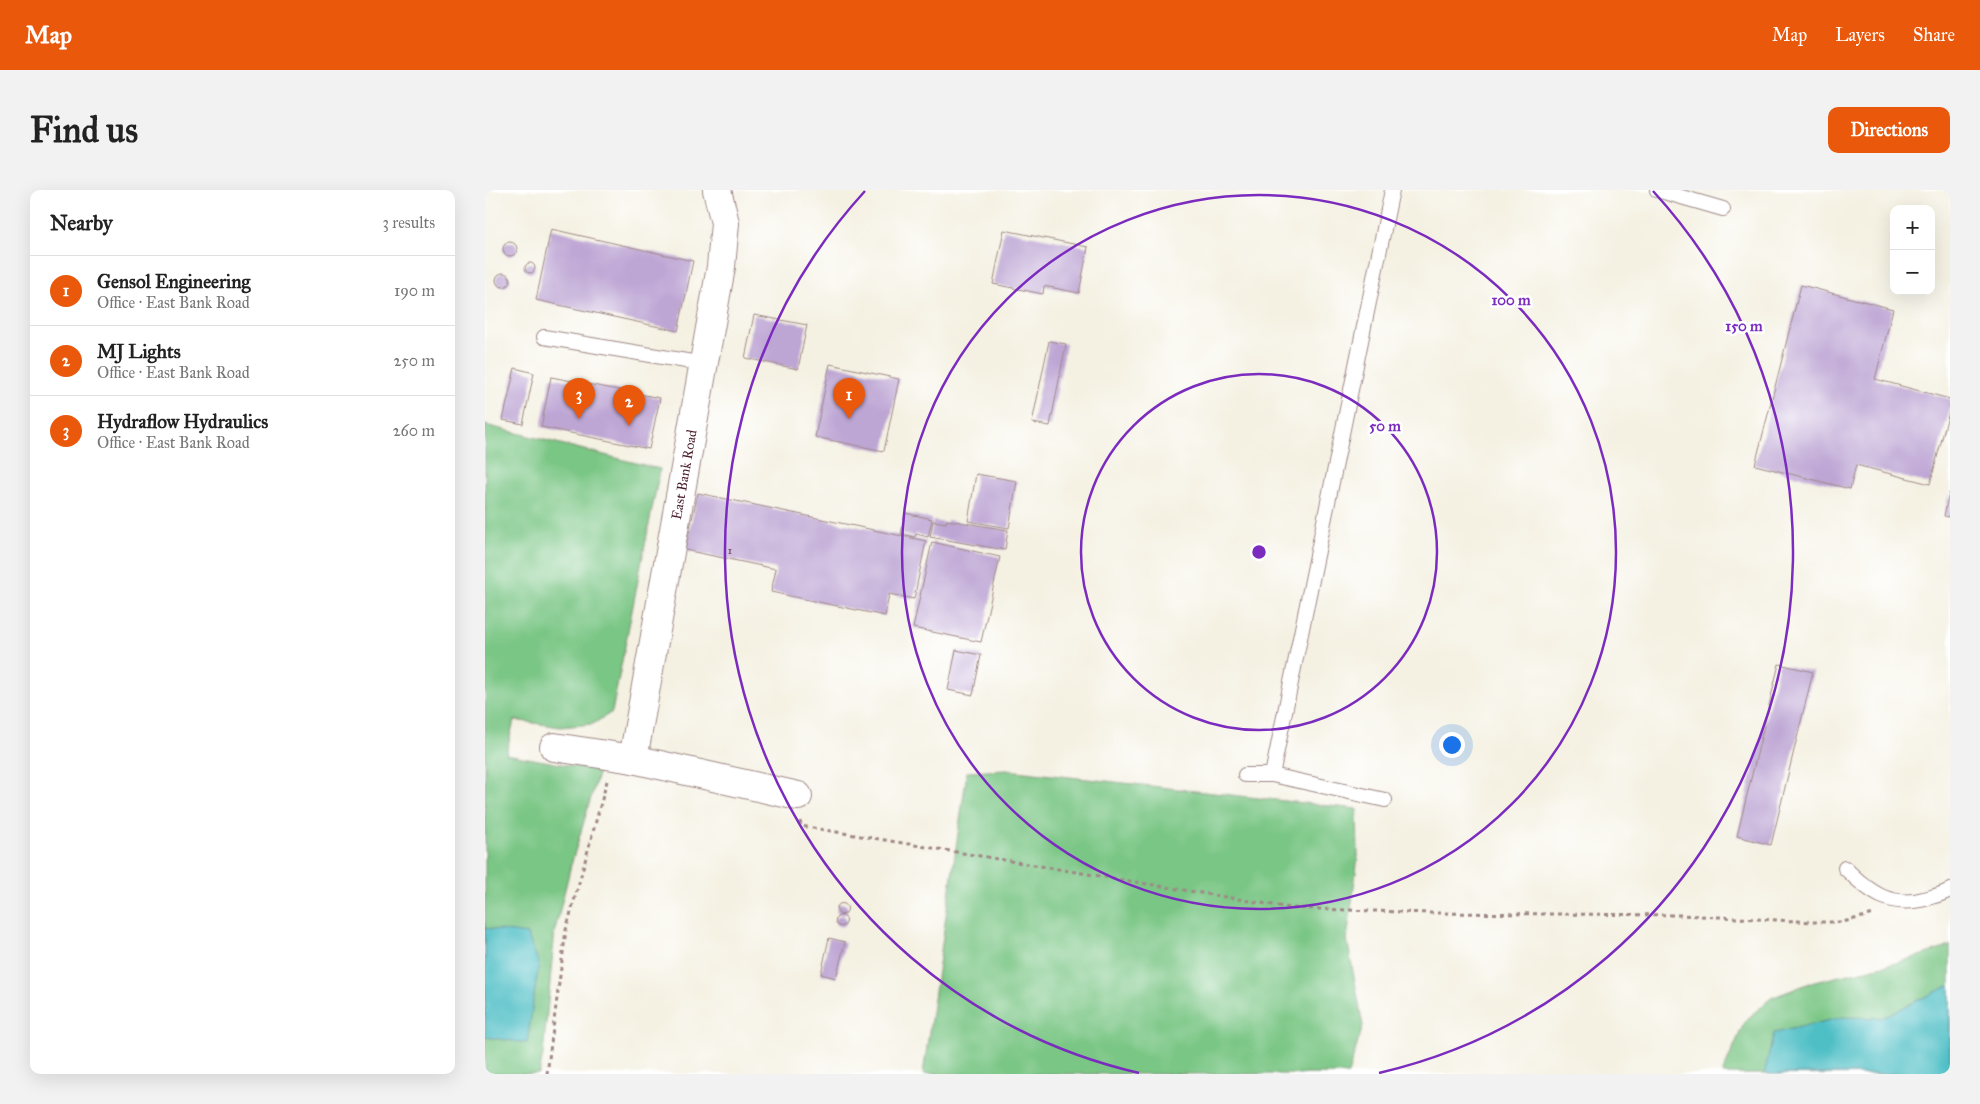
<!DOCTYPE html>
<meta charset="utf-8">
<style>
body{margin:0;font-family:"IM FELL Great Primer",serif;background:#f2f2f2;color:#222}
.controls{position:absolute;right:15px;top:15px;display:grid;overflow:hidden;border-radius:10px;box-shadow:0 5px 20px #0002}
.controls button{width:45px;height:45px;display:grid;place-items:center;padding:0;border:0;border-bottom:1px solid #e0e0e0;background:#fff;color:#222;font:25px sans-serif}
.you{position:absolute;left:966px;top:554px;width:18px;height:18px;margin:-12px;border:4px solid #fff;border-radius:50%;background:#1a73e8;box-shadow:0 0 0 8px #1a73e833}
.badge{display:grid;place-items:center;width:32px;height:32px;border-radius:50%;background:#ea580c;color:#fff;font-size:16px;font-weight:700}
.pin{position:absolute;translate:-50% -41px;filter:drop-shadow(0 1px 2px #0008)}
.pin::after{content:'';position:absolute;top:26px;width:18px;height:15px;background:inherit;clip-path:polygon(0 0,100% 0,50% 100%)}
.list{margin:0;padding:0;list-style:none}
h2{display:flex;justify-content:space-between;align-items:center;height:65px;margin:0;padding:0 20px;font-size:21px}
h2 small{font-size:16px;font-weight:400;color:#767676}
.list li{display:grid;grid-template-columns:32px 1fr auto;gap:15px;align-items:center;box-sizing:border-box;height:70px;padding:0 20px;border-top:1px solid #e0e0e0}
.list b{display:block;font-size:19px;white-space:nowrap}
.list p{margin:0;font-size:16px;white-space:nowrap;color:#767676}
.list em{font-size:16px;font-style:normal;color:#767676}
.map{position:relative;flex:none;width:1465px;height:884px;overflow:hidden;border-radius:10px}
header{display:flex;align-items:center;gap:30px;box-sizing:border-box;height:70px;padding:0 25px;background:#ea580c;color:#fff}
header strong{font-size:24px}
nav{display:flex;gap:28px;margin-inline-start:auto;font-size:18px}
.intro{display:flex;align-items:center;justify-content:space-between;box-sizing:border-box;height:120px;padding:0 30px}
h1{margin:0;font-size:35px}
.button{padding:12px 22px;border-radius:10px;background:#ea580c;color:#fff;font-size:18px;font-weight:700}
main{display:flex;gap:30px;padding:0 30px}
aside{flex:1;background:#fff;border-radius:10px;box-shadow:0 5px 20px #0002}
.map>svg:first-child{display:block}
.green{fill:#7ac685;stroke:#627258}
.water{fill:#50bfc6;stroke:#4d6f78}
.building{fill:#bda5d4}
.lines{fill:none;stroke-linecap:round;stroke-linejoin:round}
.service-casing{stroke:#9f8886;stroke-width:16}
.minor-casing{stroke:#9f8886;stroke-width:30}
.path{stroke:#9f8886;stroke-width:3;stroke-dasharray:4 4;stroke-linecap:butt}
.service{stroke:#fff;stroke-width:14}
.minor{stroke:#fff;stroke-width:28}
.ring{fill:none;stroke:#7b2cbf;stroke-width:2.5}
.labels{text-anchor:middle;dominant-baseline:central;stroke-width:5;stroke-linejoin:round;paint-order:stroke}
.number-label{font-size:11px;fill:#674055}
.street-label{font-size:14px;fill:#4a1f2b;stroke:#fff}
.centre{fill:#7b2cbf;stroke:#fff;stroke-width:2.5}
.ring-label{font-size:15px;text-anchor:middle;font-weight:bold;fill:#7b2cbf;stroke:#fff;stroke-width:5;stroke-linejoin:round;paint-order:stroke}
</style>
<header>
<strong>Map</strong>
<nav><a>Map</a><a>Layers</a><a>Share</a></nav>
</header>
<div class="intro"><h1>Find us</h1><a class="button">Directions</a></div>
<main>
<aside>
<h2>Nearby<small>3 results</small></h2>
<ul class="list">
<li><span class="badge">1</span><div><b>Gensol Engineering</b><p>Office · East Bank Road</p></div><em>190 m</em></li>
<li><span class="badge">2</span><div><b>MJ Lights</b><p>Office · East Bank Road</p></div><em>250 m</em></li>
<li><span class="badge">3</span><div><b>Hydraflow Hydraulics</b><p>Office · East Bank Road</p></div><em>260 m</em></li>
</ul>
</aside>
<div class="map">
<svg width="1465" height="884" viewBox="0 0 1465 884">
<rect width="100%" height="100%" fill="#fff"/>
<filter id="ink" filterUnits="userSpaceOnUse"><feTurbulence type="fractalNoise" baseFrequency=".02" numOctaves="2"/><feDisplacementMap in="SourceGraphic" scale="10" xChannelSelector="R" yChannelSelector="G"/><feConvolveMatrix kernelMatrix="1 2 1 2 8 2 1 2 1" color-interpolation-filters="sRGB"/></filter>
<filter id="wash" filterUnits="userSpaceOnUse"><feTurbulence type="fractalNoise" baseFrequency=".0096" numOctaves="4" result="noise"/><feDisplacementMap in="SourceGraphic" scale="20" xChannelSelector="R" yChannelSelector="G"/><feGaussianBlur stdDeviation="1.12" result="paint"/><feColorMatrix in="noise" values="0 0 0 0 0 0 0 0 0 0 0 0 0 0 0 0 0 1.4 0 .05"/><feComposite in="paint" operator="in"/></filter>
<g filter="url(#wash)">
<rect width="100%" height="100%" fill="#f4f1e2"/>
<g class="green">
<polygon points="0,235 175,279 127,522 108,534 75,537 29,530 21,564 114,581 86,675 70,740 58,864 54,884 0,884"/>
<polygon points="522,580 872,619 873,667 862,749 878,836 863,884 438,884 482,582"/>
<polygon points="1465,755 1465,884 1237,884 1260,831 1286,808 1325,793 1411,773 1460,758"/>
</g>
<g class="water">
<polygon points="0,738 42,744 54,773 42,853 0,847"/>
<polygon points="1465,795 1465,882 1463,884 1279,884 1289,843 1358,827 1396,828"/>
</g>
<g id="blocks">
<g class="building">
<polygon points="66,39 208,71 193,141 51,110"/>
<polygon points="519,40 603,57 594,103 559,96 558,104 508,94"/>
<circle cx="25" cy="59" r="7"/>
<circle cx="45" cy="78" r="5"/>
<circle cx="18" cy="90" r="7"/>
<polygon points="1316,95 1408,119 1390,189 1465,209 1465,218 1445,294 1371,275 1365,299 1270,275"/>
<polygon points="269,125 322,135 313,179 260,168"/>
<polygon points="564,151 581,154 565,236 547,233"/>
<polygon points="345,174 414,189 399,261 330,247"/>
<polygon points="30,178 49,183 38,234 18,230"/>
<polygon points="66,187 175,208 164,259 56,237"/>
<polygon points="491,284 532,291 524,338 483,331"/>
<polygon points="213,303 441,351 429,409 404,404 400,426 286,402 291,379 200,360"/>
<polygon points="1464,303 1465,303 1465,327 1459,326"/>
<polygon points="420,323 447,329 443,347 431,344 430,347 416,344"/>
<polygon points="462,330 523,340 520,360 445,347 448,331 461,333"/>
<polygon points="447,352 515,367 496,452 428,438"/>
<polygon points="471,460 496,465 488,505 463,500"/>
<polygon points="1294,474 1328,482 1286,655 1252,646"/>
<circle cx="357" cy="719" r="5.5"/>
<circle cx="356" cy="731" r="5.5"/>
<polygon points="344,748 360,752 351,788 336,784"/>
</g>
</g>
</g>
<g filter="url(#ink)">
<use href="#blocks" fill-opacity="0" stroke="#9f8886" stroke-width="1"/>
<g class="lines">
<defs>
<g id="service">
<polyline points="1172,0 1238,19"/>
<polyline points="59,147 219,174"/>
<polyline points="760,585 787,585 900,610"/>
<polyline points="787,585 907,0"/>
<path d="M1360,678C1385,703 1406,719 1443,708C1450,706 1458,704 1465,700"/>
</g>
<g id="minor">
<polyline points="69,557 148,569 313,606"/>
<path id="s1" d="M148,569L236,77L240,33L232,0"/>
</g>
</defs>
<use href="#service" class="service-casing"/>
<use href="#minor" class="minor-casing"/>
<g class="path">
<polyline points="315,631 316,636 806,718 945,723 1196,725 1330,732 1358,732 1389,724"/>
<polyline points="62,884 81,740 122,591"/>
</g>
<use href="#service" class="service"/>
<use href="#minor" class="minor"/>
</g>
</g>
<g class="ring">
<circle cx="774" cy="362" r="178"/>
<circle cx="774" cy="362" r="357"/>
<path d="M654 883A535 535 0 0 1 380 1M1168 1A535 535 0 0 1 894 883"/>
</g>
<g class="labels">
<g class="number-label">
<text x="245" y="360">1</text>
</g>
<g class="street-label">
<text stroke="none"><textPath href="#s1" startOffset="289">East Bank Road</textPath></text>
</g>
</g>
<circle cx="774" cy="362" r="8" class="centre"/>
<g class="ring-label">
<text x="1026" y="115">100 m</text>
<text x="1259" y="141">150 m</text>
<text x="900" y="241">50 m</text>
</g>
</svg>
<div class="controls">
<button>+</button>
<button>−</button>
</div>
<div class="you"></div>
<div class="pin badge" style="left:364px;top:229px">1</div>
<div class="pin badge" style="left:144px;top:236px">2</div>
<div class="pin badge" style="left:94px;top:229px">3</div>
</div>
</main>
